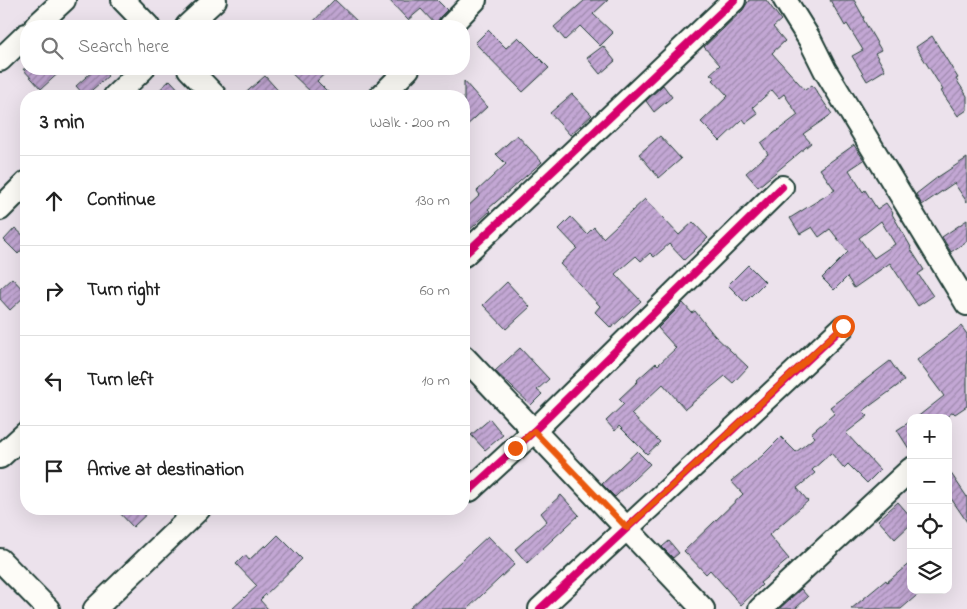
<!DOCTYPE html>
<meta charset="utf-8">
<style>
body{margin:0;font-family:"Indie Flower",sans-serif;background:#f2f2f2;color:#222}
.controls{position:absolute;right:15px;bottom:15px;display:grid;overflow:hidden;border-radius:10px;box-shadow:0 5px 20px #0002}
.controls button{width:45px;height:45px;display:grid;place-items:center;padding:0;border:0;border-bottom:1px solid #e0e0e0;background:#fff;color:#222;font:25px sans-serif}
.stop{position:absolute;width:15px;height:15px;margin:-11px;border:4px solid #ea580c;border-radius:50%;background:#fff}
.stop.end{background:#ea580c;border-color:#fff;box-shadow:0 1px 5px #0008}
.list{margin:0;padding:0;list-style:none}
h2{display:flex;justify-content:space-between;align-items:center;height:65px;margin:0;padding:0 20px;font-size:21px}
h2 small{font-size:16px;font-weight:400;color:#767676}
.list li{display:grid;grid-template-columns:32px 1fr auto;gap:15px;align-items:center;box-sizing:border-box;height:90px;padding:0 20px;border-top:1px solid #e0e0e0}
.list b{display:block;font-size:19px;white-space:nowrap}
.list em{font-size:16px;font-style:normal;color:#767676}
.icon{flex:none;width:28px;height:28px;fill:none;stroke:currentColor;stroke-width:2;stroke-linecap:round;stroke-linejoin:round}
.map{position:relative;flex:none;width:967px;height:609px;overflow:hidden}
.search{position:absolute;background:#fff;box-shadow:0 5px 20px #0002;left:20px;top:20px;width:450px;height:55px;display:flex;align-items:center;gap:12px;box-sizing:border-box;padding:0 18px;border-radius:20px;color:#767676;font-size:19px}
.panel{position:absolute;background:#fff;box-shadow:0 5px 20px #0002;left:20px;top:90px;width:450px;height:425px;border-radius:20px}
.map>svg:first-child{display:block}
.building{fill:url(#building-hatch);stroke:#1f3d34;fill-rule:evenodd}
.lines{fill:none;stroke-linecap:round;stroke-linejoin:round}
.minor-casing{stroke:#1f3d34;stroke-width:26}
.minor{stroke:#fdfcf7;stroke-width:22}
.cycleway-casing{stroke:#fdfcf7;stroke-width:11}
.cycleway{stroke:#d6006c;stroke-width:8}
.route{stroke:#ea580c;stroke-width:6}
</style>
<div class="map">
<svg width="967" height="609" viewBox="0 0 967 609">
<defs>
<pattern id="building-hatch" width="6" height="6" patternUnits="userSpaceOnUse" patternTransform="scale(1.25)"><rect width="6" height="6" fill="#c3a7d4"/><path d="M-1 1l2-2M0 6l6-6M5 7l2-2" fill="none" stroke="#9e89ad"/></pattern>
</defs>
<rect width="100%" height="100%" fill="#ece2ec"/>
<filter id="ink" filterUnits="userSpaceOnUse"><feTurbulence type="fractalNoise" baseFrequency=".02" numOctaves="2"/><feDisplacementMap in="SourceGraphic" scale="10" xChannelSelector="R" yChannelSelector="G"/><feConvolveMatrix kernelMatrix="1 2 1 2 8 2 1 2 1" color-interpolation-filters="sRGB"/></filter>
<g filter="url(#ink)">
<g class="building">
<polygon points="334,0 335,0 362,26 309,26"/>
<polygon points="389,0 437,0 447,10 440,17 436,25 421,9 408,20"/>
<polygon points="585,0 608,0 593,14 613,33 600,46 580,26 565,40 554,27"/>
<polygon points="749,0 766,0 781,20 773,27 785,41 772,53 805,90 812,85 832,114 803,134 811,143 758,187 746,173 768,154 761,143 798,115 784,94 779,98 772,90 753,107 758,114 746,123 743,119 720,141 701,122 728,96 713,80 715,78 710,74 720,65 704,47 743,10"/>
<polygon points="830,0 854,0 864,18 863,19 881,50 875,53 885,70 867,81 852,56 863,50 847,24 845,26"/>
<polygon points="488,30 506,48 518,37 549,68 523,92 475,43"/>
<polygon points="932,36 958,78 956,79 967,96 967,110 958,116 941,91 943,90 916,47"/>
<polygon points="603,46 615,61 600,74 587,58"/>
<polygon points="23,69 63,69 41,89"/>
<polygon points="95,69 102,69 108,76 85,96 76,86"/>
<polygon points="287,69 330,69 317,81 332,96 315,96"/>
<polygon points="265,76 283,96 242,96"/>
<polygon points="170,80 185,96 153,96"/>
<polygon points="464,81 487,107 464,128"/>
<polygon points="663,85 672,97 654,112 646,101"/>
<polygon points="572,94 592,115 570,135 550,113"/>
<polygon points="517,135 542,162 488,209 490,211 464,235 464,210 480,195 477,191 506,164 496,154"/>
<polygon points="660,136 681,159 659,178 639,154"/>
<path d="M854,145L864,160L849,170L863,192L865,190L877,209L886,203L893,213L892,214L911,247L910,248L924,270L918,274L933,296L918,306L890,263L854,288L847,277L834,290L822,278L848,252L830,229L819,237L812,227L800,234L790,218L835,190L820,169ZM881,221L895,244L874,258L859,238Z"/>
<polygon points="967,158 967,202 954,183 922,205 916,194 938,177"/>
<polygon points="645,199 679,235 693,222 708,238 684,260 669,244 654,257 650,253 641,261 636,256 615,274 641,301 611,328 595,312 600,306 560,264 577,248 559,229 571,217 587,234 594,227 603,238"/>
<polygon points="967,220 967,241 951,252 942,237"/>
<polygon points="15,228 26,238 26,245 18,254 4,240"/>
<polygon points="748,265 765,282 745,302 728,285"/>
<polygon points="12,278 26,293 26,295 10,310 0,299 0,289"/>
<polygon points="507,282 530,307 506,329 483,305"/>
<polygon points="683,303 692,313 695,311 714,335 748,367 733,383 725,376 685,409 663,384 631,414 660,442 647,454 619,426 615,431 606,421 624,404 619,399 638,381 637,380 656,363 658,365 676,348 658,328"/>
<polygon points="961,326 967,334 967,406 955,414 953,412 945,418 916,418 944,396 917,360"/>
<polygon points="520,348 549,379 537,390 542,394 531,405 495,371"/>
<polygon points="890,361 904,381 863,411 868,416 846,433 880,470 867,483 848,464 844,468 831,453 812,470 815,473 797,488 808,501 769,535 789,559 760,583 762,585 741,605 710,570 706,574 684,551 743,494 731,481 762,456 781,437 796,452 815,437 811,433 835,413 830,407"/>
<polygon points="490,419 503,435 485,450 471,435"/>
<polygon points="911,421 911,452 897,430"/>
<polygon points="637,451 650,464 615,497 602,484"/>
<polygon points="948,469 967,497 967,522 948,494"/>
<polygon points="561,495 579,515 527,563 515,549 547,521 541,513"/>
<polygon points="898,502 911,517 911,524 895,539 878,520"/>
<polygon points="116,509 152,509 133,527"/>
<polygon points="278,535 302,559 260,600 268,609 232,609 257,586 236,564 245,555 249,560 265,545 266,547"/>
<polygon points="488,536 515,564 467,609 409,609"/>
<polygon points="669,541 679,553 673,558 662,547"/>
<polygon points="911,562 911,590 923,590 901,609 851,609 886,580 887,582"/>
<polygon points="801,589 808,597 795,609 779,609"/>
</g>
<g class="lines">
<defs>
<g id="minor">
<polyline points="123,0 148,26"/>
<polyline points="785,0 810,40 825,70 967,304"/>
<polyline points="36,26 64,0"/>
<polyline points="187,26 215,0"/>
<polyline points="450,26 475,0"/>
<polyline points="0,60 26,35"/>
<polyline points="189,69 215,96"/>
<polyline points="115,96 143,69"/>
<polyline points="381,96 408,69"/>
<polyline points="0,209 26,183"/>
<polyline points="464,255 734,0"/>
<polyline points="464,357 703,609"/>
<polyline points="0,457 26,433"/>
<polyline points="470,490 534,431 782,187"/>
<polyline points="0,560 48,609"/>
<polyline points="95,609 199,509"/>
<polyline points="540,609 843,327"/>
<polyline points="760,609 911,469"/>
</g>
</defs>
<use href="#minor" class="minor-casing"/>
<use href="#minor" class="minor"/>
<defs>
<g id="cycleway">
<polyline points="464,255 734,0"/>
<polyline points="470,490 534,431 782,187"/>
<polyline points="540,609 843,327"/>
</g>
</defs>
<use href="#cycleway" class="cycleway-casing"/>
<use href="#cycleway" class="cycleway"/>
</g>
</g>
<g class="lines" filter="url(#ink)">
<polyline class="route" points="515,448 534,431 627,528 843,326"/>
</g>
</svg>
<div class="controls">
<button>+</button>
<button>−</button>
<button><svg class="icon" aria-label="locate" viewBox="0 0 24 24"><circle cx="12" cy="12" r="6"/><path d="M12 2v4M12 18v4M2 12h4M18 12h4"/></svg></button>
<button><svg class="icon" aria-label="layers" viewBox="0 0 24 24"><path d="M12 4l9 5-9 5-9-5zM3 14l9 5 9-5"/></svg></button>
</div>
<div class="stop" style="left:843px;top:326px"></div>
<div class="stop end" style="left:515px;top:448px"></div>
<div class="search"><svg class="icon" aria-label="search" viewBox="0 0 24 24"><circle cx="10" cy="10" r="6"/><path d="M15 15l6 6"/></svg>Search here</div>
<section class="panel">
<h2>3 min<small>Walk · 200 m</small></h2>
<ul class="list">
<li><svg class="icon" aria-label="ahead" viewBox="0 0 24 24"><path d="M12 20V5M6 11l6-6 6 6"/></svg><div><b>Continue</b></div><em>130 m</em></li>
<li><svg class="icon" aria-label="right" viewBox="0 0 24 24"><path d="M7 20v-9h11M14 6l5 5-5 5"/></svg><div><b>Turn right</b></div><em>60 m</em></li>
<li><svg class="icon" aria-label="left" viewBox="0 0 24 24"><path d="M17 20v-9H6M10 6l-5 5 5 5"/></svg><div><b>Turn left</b></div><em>10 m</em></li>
<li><svg class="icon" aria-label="arrive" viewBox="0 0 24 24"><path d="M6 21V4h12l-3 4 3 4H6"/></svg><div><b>Arrive at destination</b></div></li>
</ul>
</section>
</div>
